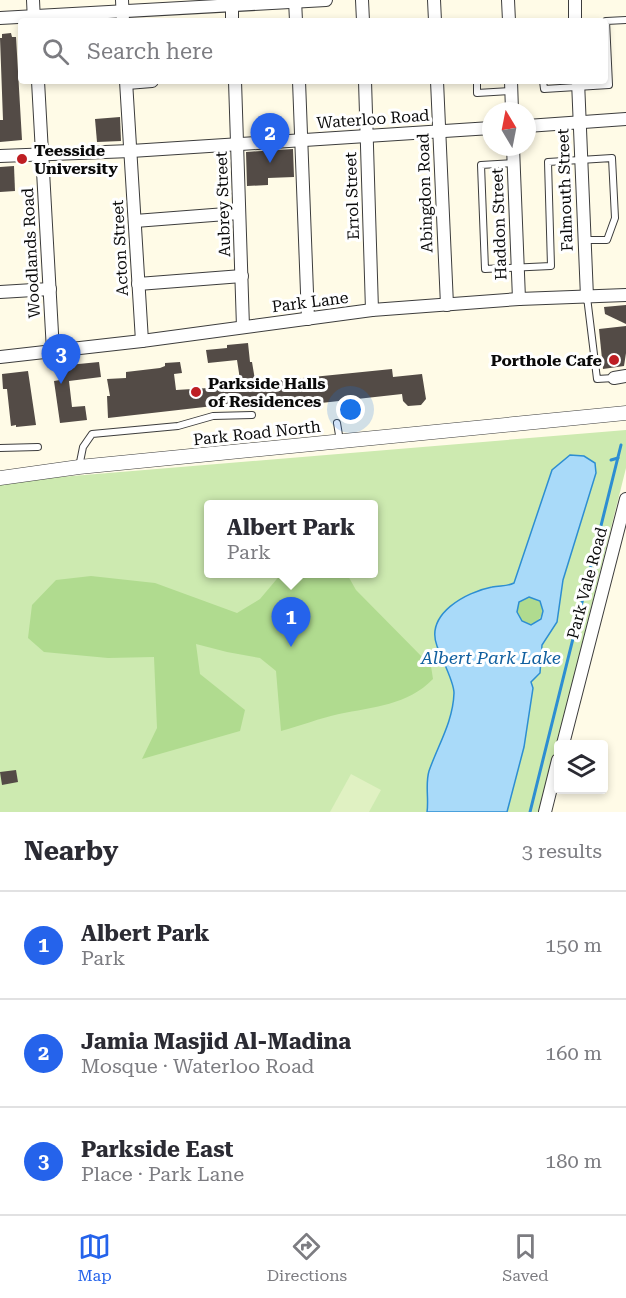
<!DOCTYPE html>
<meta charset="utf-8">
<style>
body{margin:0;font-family:"Roboto Serif",serif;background:#f2f2f3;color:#2b2b33}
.controls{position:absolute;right:18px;bottom:18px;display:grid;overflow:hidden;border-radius:6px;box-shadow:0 3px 9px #0003}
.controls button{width:54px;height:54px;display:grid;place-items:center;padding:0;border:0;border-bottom:2px solid #e1e1e2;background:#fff;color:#2b2b33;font:30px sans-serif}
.compass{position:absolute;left:482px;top:102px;width:54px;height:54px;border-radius:50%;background:#fff;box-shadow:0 3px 9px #0003;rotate:350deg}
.you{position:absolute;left:351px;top:410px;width:21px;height:21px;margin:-15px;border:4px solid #fff;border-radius:50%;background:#1a73e8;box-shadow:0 0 0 9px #1a73e833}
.badge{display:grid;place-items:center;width:39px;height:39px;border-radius:50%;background:#2563eb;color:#fff;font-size:20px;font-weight:700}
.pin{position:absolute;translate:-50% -50px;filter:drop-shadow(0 2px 3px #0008)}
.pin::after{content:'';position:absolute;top:32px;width:21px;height:18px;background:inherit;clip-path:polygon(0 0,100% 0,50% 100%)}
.popup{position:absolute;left:204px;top:500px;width:174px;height:78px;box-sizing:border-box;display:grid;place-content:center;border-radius:6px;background:#fff;filter:drop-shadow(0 2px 4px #0005);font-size:20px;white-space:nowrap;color:#7c7c81}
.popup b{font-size:22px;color:#2b2b33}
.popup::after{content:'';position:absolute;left:50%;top:100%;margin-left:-12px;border:12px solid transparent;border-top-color:#fff}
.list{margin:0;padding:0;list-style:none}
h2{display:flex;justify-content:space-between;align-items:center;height:78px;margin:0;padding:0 24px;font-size:26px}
h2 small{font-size:20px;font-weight:400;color:#7c7c81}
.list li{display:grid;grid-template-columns:39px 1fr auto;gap:18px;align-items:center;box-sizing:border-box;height:108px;padding:0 24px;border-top:2px solid #e1e1e2}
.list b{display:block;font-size:22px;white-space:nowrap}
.list p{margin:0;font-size:20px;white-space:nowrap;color:#7c7c81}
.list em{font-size:20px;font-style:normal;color:#7c7c81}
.icon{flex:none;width:33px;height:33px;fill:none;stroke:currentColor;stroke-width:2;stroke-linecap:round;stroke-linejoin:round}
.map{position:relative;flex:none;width:626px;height:812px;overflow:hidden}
.search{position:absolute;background:#fff;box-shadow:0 3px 9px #0003;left:18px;right:18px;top:18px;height:66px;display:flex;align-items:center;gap:15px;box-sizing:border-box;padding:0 21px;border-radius:6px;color:#7c7c81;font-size:22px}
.sheet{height:402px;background:#fff}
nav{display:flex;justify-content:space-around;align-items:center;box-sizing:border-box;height:84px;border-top:2px solid #e1e1e2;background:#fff;font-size:16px;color:#7c7c81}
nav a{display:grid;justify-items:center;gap:3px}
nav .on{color:#2563eb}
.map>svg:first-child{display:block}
.green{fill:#cdeab0;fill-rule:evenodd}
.forest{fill:#b0db8f}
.pitch{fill:#e0f1c2}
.water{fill:#a9daf9;stroke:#2d8ed2;stroke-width:1.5;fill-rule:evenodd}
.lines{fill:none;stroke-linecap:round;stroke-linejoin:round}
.stream{stroke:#2d8ed2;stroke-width:3}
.building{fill:#534b46}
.service-casing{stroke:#3d3d3d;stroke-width:8}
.minor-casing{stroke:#3d3d3d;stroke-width:14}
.tertiary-casing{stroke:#3d3d3d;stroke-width:15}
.service{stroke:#fff;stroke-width:6}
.minor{stroke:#fff;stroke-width:12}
.tertiary{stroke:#fff;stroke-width:14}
.poi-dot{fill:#be1e23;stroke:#fff;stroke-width:2}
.labels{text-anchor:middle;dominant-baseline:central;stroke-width:6;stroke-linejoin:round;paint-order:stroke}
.street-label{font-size:16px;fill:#0a0a0a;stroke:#fff}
.poi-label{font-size:16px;font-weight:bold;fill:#0a0a0a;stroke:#fff;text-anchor:start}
.water-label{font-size:18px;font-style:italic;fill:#105f9f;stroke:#fff}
</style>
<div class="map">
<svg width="626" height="812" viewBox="0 0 626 812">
<rect width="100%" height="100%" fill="#fffbe7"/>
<path class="green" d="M626,430V468L540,812H0V482ZM208,504H374V574H208Z"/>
<g class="forest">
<path d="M281,574H347L356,590L431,666L433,679C408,705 373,707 339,714C320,718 300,726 281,731L276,671L260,658L227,652L196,644L200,674L245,710L240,731L142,759L157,728L154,657L108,658L44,652L28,638L32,605L56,580L91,576L155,583L237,613L260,599Z"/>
<path d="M529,597L540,601C544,614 542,618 531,625L522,621L517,612L519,602Z"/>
</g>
<polygon class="pitch" points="351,774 381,790 369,812 330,812"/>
<path class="water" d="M570,455L584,456L595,463L596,473L563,580L557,622L542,645L540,673L531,682L533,688L524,747L507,812H427C429,799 425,784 429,771C438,745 453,722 454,693C454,681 441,658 437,646C425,614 466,592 492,587C500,585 506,587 514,583L552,470ZM529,597L540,601L543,611L541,619L531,625L522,621L517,612L519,602Z"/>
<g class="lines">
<g class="stream">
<polyline points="611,460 618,458"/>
<polyline points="530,812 621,445"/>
</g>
</g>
<g class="building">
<polygon points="11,33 12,37 16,37 22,140 0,142 0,120 3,120 0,38 2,38 2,34"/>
<polygon points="120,117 121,141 97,142 95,119"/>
<polygon points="293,149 294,177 268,178 268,185 247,186 246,152"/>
<polygon points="14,166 15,191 0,192 0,167"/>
<polygon points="626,305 626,324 605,314 604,307"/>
<polygon points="626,326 626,353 624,366 603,369 599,329"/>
<polygon points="248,343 250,362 252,362 256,386 273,386 273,381 392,369 393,377 422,374 426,399 421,405 408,406 403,401 402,394 276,408 275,399 230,403 231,404 108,418 107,396 110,396 107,379 126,378 126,372 160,368 165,366 165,363 180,362 182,373 174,374 176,390 241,386 237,360 208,363 206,350 227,348 227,345"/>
<polygon points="99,362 101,377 69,381 72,407 85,406 87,420 60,423 54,381 60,380 58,366"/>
<polygon points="28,371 36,425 16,427 16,425 11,426 7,389 3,389 2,374"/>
<polygon points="16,770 18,782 2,785 0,772"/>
</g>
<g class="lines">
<defs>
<g id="service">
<polyline points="477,81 477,93 511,91"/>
<polyline points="543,81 544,89 609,85 606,21 626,20"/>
<polyline points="514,163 481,165 485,269 551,266 548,162 612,158 615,218 607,240 585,240"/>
<polyline points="587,297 597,379 614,378"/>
<polyline points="337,423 340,441"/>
<polyline points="0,448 38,447"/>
<polyline points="79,467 83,447 92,434 178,426 213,416 252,415"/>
</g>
<g id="minor">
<polyline points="33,0 34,21"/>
<polyline points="122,0 123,21"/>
<polyline points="232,0 232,21"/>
<polyline points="295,0 296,21"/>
<polyline points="362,0 363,21"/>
<polyline points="434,0 435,21"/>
<polyline points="508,0 509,21"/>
<polyline points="575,0 575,21"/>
<polyline points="0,18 326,0"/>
<polyline points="38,81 53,351"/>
<polyline points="126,81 142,341"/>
<polyline points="235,81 243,327"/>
<polyline points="299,81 308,319"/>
<polyline points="365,81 372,310"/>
<polyline points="437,81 447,305"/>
<polyline points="511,81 512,111"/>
<polyline points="578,81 587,297"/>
<polyline points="127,83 152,81"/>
<polyline points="527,126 626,119"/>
<polyline points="513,147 519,299"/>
<polyline points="0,156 131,151 491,128"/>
<polyline points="135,221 239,213"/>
<polyline points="138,284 242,276"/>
<polyline points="0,292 50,289"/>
<polyline points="0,357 142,341 372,310 519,299 626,295"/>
<polyline points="614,378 626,376"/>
<polyline points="563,744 626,499"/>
<polyline points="545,812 558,760"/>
</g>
<polyline id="tertiary" points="0,478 79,467 626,413"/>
</defs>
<use href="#service" class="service-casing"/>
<use href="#minor" class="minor-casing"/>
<use href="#tertiary" class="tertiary-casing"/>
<use href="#service" class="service"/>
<use href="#minor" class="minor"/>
<use href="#tertiary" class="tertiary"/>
</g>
<g class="poi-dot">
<circle cx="22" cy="159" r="6"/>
<circle cx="614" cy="360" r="6"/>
<circle cx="196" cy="392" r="6"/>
</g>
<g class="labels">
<g class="street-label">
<text transform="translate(373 119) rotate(-4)">Waterloo Road</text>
<text transform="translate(565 190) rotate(-92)">Falmouth Street</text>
<text transform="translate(425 193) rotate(-92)">Abingdon Road</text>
<text transform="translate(352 196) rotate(-92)">Errol Street</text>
<text transform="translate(223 204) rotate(-92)">Aubrey Street</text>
<text transform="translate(499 224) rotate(-92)">Haddon Street</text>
<text transform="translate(120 248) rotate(-93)">Acton Street</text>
<text transform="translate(31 253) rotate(-93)">Woodlands Road</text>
<text transform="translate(310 302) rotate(-7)">Park Lane</text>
<text transform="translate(257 433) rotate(-6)">Park Road North</text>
<text transform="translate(587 583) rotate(-75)">Park Vale Road</text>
</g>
<g class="poi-label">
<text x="34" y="150">Teesside<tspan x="34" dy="18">University</tspan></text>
<text x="602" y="360" text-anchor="end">Porthole Cafe</text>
<text x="208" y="383">Parkside Halls<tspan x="208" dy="18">of Residences</tspan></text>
</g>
<g class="water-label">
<text x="491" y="657">Albert Park Lake</text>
</g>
</g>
</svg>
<div class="controls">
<button><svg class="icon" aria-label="layers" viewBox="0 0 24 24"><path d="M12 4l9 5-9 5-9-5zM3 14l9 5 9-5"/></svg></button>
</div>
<svg class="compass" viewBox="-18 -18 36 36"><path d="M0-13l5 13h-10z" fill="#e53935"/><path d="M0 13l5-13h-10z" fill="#7c7c81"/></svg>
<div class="you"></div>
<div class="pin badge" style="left:291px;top:647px">1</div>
<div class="popup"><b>Albert Park</b>Park</div>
<div class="pin badge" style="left:270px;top:163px">2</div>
<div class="pin badge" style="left:61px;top:384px">3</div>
<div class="search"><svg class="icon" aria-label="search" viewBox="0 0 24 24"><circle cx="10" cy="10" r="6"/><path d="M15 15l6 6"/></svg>Search here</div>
</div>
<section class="sheet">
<h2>Nearby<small>3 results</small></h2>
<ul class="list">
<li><span class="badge">1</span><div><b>Albert Park</b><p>Park</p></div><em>150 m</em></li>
<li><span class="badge">2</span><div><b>Jamia Masjid Al-Madina</b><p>Mosque · Waterloo Road</p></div><em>160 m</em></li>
<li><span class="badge">3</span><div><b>Parkside East</b><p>Place · Park Lane</p></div><em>180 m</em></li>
</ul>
</section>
<nav>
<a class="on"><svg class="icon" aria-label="map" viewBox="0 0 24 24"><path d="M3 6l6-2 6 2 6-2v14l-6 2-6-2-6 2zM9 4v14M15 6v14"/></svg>Map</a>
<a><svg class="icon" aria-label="directions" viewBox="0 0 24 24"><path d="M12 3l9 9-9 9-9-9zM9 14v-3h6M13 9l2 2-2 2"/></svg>Directions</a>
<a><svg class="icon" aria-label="saved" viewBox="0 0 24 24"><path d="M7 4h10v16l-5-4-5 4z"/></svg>Saved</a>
</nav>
